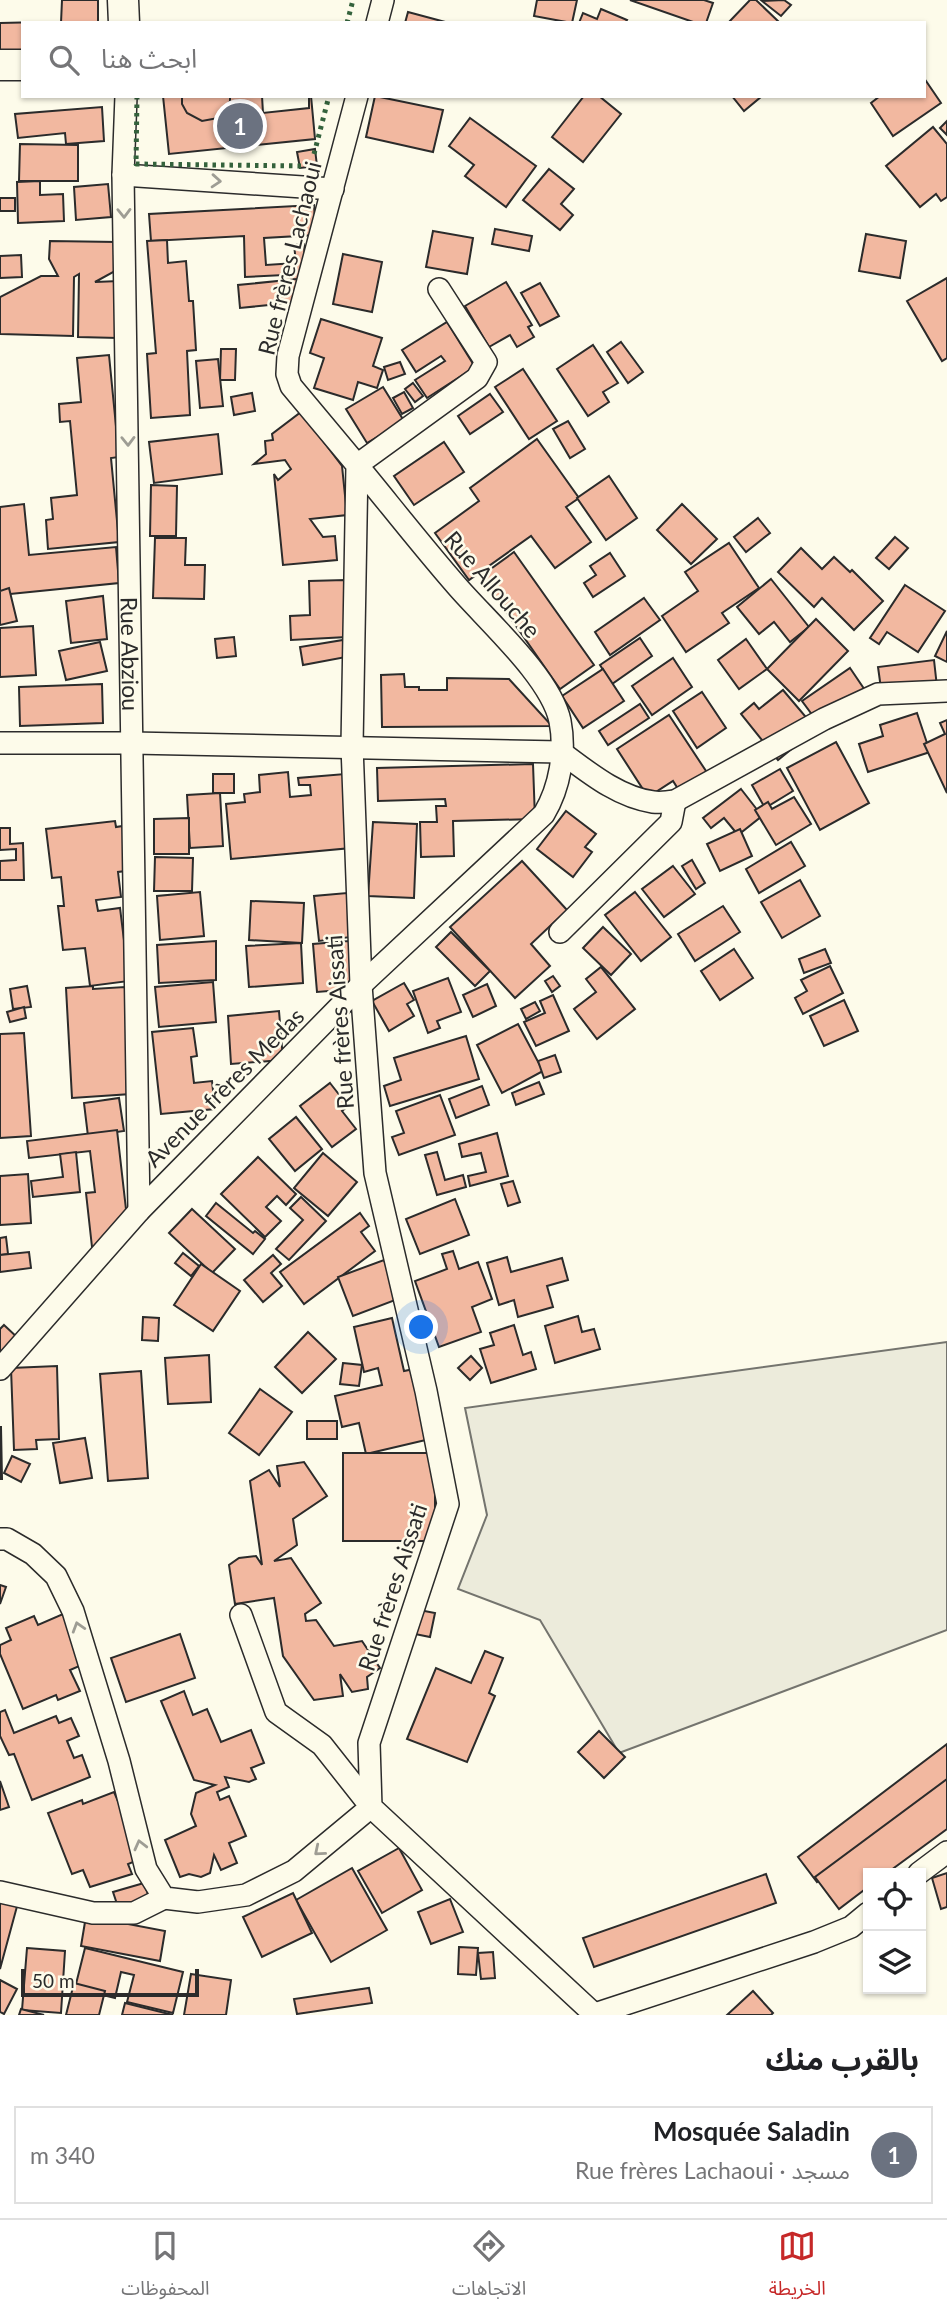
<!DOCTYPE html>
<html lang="ar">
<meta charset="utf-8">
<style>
body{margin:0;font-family:Lato,"Noto Sans Arabic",sans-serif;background:#f6f6f6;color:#202124;direction:rtl}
.controls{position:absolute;right:21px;bottom:21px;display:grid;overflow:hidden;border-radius:0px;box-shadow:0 2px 5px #0004}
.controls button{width:63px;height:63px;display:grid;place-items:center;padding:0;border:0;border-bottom:2px solid #e0e0e0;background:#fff;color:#202124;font:35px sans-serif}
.scale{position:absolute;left:21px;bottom:18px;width:178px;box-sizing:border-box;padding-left:7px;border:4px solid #2b2b2b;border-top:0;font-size:19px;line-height:24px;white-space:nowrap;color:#2b2b2b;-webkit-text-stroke:5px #fdfbea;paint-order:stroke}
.you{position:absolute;left:422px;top:1328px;width:24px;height:24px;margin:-18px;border:5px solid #fff;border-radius:50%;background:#1a73e8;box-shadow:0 0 0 10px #1a73e833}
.badge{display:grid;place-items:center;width:46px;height:46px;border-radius:50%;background:#c62828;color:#fff;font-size:23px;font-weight:700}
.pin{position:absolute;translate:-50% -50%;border:4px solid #fff;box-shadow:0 2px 7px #0006}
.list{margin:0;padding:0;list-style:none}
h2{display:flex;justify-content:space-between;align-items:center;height:91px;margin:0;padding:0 28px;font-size:30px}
h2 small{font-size:23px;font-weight:400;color:#757577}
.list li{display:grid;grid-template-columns:46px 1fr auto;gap:21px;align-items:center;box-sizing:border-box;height:98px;margin:0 14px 14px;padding:0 14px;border:2px solid #e0e0e0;border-radius:0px}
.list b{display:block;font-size:26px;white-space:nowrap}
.list p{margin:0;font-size:23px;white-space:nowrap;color:#757577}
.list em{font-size:23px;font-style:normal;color:#757577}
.icon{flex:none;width:38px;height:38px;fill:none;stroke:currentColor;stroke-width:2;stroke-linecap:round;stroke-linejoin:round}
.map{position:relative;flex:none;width:947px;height:2015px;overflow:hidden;direction:ltr}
.search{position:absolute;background:#fff;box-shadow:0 2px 5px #0004;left:21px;right:21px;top:21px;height:77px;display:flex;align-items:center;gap:18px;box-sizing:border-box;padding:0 24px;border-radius:0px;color:#757577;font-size:26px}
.sheet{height:203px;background:#fff}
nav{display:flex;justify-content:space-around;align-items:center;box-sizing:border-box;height:98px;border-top:2px solid #e0e0e0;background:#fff;font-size:19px;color:#757577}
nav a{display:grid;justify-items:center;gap:4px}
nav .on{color:#c62828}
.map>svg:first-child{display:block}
.green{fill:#ecebdb;stroke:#74746e;stroke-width:2}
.building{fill:#f2b8a0;stroke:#2b2b2b;stroke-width:2}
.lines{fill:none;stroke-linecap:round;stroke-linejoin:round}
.street-casing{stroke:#2b2b2b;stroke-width:24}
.secondary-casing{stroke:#2b2b2b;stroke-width:33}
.street{stroke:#fdfbea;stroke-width:21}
.secondary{stroke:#fdfbea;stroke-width:30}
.hedge{stroke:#34623c;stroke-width:5;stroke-dasharray:3.5 5;stroke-linecap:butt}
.oneway{stroke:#9e9d94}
.labels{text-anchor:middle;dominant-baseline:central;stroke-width:5;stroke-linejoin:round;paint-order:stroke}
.street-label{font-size:23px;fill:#2b2b2b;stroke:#fdfbea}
</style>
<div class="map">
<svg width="947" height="2015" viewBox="0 0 947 2015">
<rect width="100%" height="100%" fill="#fdfbea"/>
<polygon class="green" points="947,1342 947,1630 619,1753 540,1620 458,1589 487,1515 465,1408"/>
<g class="building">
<polygon points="62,0 98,0 98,23 61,23"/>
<polygon points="537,0 577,0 572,23 534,16"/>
<polygon points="630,0 704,0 713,3 706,23 696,23"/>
<polygon points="750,0 756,0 780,23 728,23"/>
<polygon points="784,0 791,5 781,16 762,1"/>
<polygon points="601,9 627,20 625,23 579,23 583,13 597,19"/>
<polygon points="408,12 449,23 405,23"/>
<polygon points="43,22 23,23 23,57 0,57 0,23"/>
<polygon points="924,78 941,103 893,136 871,103 880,96 924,96"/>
<polygon points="163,96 262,96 263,113 309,108 309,96 311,96 315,139 169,154"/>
<polygon points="182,96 230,96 230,101 225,112 218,118 202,121 187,113 182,104"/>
<polygon points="375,96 443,110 433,152 366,137"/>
<polygon points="584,96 599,96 621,114 583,162 552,137"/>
<polygon points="732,96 762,96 744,111"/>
<polygon points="102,107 104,141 66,144 65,133 18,138 15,114"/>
<polygon points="470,118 536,166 506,207 465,176 474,165 449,146"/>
<polygon points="947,121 947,135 940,128"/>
<polygon points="933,127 947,144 947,197 941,201 936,194 920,207 886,166"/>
<polygon points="20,144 78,145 78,181 19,181"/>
<polygon points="315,149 317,166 300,168 297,152"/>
<polygon points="549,169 574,189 561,204 573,215 560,230 523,200"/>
<polygon points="40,181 40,195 63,194 64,221 18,223 17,182"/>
<polygon points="108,184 111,217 76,220 74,187"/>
<rect x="0" y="198" width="15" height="13"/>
<polygon points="314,205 316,235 264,238 266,265 296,263 294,244 304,244 306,279 285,280 284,275 245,277 244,236 151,241 149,214"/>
<polygon points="495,229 532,236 529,251 492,244"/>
<polygon points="433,231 473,238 467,274 426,267"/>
<polygon points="866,234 906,241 900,278 859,271"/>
<polygon points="167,240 168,263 186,261 189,301 193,301 196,350 187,351 190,415 151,418 147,354 156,353 147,241"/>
<polygon points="50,241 117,242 117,270 95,282 119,281 118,338 78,337 79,274 74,277 73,336 0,334 0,297 41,276 58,276 49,259"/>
<polygon points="343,254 382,262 372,312 333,304"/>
<polygon points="21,255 22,277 0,278 0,256"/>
<polygon points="947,278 947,358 942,361 907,301"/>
<polygon points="297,279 299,302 240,308 238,285"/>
<polygon points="506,282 532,325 528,327 534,337 517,347 510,335 489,347 465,306"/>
<polygon points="540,283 559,316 540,326 521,293"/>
<polygon points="321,319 382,338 373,366 383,370 377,388 358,382 353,400 314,388 324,358 310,353"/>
<polygon points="447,322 475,367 427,398 415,380 445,361 441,356 416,372 402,350"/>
<polygon points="621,342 643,372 628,383 607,352"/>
<polygon points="593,345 618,383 603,392 609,402 588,416 557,369"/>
<polygon points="221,349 236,349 235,380 220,380"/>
<polygon points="109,355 119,457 111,458 119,542 48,549 46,520 53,519 51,498 77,495 70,421 60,422 59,404 81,402 77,358"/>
<polygon points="218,359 223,406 200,408 196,361"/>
<polygon points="400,362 405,374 388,380 384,367"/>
<polygon points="523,369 557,421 529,439 495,387"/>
<polygon points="413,383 423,396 415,402 405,389"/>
<polygon points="383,387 404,421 367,443 346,409"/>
<polygon points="404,392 413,408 402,414 393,398"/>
<polygon points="252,393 255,411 234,415 231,397"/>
<polygon points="490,394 503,412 470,434 458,416"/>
<polygon points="301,412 342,466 347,515 310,519 323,537 335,536 337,560 283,565 274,474 278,480 291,469 285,460 254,464 266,454 265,441 273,440 272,434"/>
<polygon points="568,421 585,449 570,458 553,429"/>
<polygon points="218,434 222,474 154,483 149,442"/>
<polygon points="537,439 579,498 566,507 591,542 555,568 531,536 469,580 435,533 479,501 470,488"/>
<polygon points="444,442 464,472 414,505 394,476"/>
<polygon points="609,476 637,518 606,540 577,498"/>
<polygon points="151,485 177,486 176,536 150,536"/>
<polygon points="24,504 29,555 116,547 119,583 0,595 0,507"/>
<polygon points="682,504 717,539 691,564 657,530"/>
<polygon points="758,518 770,533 746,552 734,537"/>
<polygon points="895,537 908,548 889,569 876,558"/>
<polygon points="155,538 186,538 185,565 205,565 204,599 153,598"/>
<polygon points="729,543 759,588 722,613 729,623 686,652 662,616 698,591 685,572"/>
<polygon points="801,548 822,569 834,557 850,572 852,570 883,601 854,630 822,598 814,607 778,572"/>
<polygon points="514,552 594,665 560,689 481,576"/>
<polygon points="610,553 625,576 593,597 584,583 596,575 590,566"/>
<polygon points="771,579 809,627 790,642 774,622 759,634 737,607"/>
<polygon points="345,580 347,637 291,640 290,616 310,615 309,581"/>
<polygon points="905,585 945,611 918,652 887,632 879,644 870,638"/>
<polygon points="9,588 17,621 0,625 0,591"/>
<polygon points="103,596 107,639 71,643 66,601"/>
<polygon points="644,598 660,620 610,655 595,632"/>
<polygon points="816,619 848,651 799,701 767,669"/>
<polygon points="33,626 36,675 0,677 0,628"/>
<polygon points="947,631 947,662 935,656"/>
<polygon points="234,637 236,656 217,658 215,639"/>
<polygon points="640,638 652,656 612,684 600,665"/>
<polygon points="746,639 767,669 739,689 718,660"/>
<polygon points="343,640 346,657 303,665 300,647"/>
<polygon points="100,642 107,671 66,680 59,651"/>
<polygon points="673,658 692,687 652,715 632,686"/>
<polygon points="934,660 938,696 883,703 878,667"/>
<polygon points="850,668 873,702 841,723 834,713 819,724 802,701"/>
<polygon points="603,669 624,701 583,728 562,696"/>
<polygon points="404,674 405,687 419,687 419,690 447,690 447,678 509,679 552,726 382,727 381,675"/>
<polygon points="102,684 103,723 20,726 19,687"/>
<polygon points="783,690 816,729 778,760 741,714 754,703 759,709"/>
<polygon points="702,692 726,728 697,748 673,711"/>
<polygon points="640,704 649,718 608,745 599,731"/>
<polygon points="917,713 930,752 868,772 859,744 883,736 880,725"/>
<polygon points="669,715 708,774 680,792 673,781 648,797 617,749"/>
<polygon points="947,720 947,793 924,744 945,734 940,723"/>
<polygon points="836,742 869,803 820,830 787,768"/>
<polygon points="533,764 535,819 453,821 454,856 421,857 420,822 437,822 436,806 446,806 445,799 378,801 377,768"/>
<polygon points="780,769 793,791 765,808 752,785"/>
<polygon points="288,772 290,797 311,795 310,785 299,785 298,778 345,774 351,848 231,859 226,804 245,802 244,794 260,792 259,775"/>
<rect x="213" y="774" width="21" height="19"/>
<polygon points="741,789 762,816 738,835 724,818 711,828 703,818"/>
<polygon points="220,793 223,846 190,848 187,795"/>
<polygon points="794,797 811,824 776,845 755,810 768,802 772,809"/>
<polygon points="566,811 596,834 585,847 592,852 573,877 537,849"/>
<polygon points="189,818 189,854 154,854 154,819"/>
<polygon points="115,821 116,827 129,825 135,870 118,872 121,897 96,900 98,911 120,908 129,981 90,986 85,948 63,950 58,906 64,906 61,877 52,878 46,829"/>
<polygon points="373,822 417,824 414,898 368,896"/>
<polygon points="0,828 10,828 10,844 23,843 24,880 0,880 0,861 16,860 16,849 0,850"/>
<polygon points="740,829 752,856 720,871 707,844"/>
<polygon points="791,842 805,866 759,893 746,869"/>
<polygon points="155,857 193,858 192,891 154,891"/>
<polygon points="692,860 705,883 696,889 682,866"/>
<polygon points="522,861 567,910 531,944 550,966 515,998 450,927"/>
<polygon points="673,866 695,894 664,917 642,889"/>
<polygon points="800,880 820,916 782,938 761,902"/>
<polygon points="200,892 204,936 160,940 157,896"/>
<polygon points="635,892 671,937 641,961 605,915"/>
<polygon points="347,893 351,937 319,941 314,896"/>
<polygon points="251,901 304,903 302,943 249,940"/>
<polygon points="723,906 740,932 695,961 678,934"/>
<polygon points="603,927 631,954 611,975 583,948"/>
<polygon points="451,932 490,971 475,986 436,947"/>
<polygon points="216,941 216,980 159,983 157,945"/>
<polygon points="349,941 353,989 317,992 313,944"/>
<polygon points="301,943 303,983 249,987 246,946"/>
<polygon points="734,949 753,978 720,1000 701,971"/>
<polygon points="825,949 831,963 804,973 799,959"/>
<polygon points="830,966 843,993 803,1014 795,998 807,991 801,980"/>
<polygon points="601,967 635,1009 597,1039 574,1009 596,992 586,979"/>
<polygon points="553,976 560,986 552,992 545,981"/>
<polygon points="448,978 461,1012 437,1021 440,1028 428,1033 413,991"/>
<polygon points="213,982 216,1022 159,1027 155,987"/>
<polygon points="404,983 414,1000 407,1004 414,1016 389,1031 372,1001"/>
<polygon points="487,984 496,1006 473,1017 463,995"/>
<polygon points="27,986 31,1007 13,1009 10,989"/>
<polygon points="93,986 93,989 125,987 131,1094 72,1098 66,988"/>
<polygon points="553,995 569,1031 536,1046 524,1022 545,1013 540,1001"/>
<polygon points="844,1000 858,1031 824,1046 810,1016"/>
<polygon points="535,1002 540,1011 526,1019 521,1009"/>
<polygon points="24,1007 26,1018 10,1022 7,1012"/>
<polygon points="279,1011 283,1060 231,1064 228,1016"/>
<polygon points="518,1024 543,1071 502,1093 477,1045"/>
<polygon points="193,1028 197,1056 191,1057 194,1083 212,1081 215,1109 161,1114 152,1032"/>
<polygon points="24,1033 31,1136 0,1138 0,1034"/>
<polygon points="466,1036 479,1079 390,1106 384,1086 401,1080 394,1058"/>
<polygon points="555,1055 561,1072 544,1078 538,1061"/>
<polygon points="539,1082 544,1094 516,1105 512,1093"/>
<polygon points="330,1083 348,1106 342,1111 356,1129 332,1147 300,1106"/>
<polygon points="482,1086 489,1105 456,1118 449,1099"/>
<polygon points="440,1095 455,1135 399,1155 392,1137 404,1133 396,1111"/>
<polygon points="119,1098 124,1131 88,1136 84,1103"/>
<polygon points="296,1117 322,1149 295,1171 269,1139"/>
<polygon points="117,1130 128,1227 112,1245 92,1247 86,1193 95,1192 90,1151 29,1158 27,1141"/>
<polygon points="497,1133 508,1176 470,1186 468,1176 486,1172 481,1153 462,1157 459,1144"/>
<polygon points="76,1152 80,1192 33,1197 31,1181 63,1177 60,1154"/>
<polygon points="437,1152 445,1180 463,1175 466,1187 437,1195 425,1155"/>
<polygon points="323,1153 357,1182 328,1216 294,1188"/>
<polygon points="258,1157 296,1194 286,1205 277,1196 266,1207 281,1221 265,1237 221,1194"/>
<polygon points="28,1174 31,1223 0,1225 0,1176"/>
<polygon points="513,1181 520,1202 508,1206 501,1184"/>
<polygon points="301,1197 326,1221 289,1260 276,1249 303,1220 290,1208"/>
<polygon points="455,1199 469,1235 420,1254 406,1219"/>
<polygon points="216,1203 253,1233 255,1231 265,1239 253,1254 206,1216"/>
<polygon points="192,1209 235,1249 212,1273 169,1233"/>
<polygon points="360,1213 369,1226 361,1232 375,1251 304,1304 280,1272"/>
<polygon points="6,1237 8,1254 0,1255 0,1238"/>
<polygon points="453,1251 459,1269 478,1262 492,1299 472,1307 481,1332 439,1347 415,1281 447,1269 442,1254"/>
<polygon points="29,1252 31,1268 0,1272 0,1255"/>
<polygon points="183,1253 199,1266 191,1276 175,1263"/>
<polygon points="273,1255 281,1264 271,1273 282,1286 263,1302 244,1280"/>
<polygon points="507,1257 511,1272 562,1258 568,1280 547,1286 553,1307 518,1317 514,1300 499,1305 487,1263"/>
<polygon points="384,1260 398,1299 353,1316 338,1277"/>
<polygon points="201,1264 240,1291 213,1331 174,1305"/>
<polygon points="578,1316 582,1332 594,1329 600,1349 555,1363 545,1326"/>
<polygon points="143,1317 159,1318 158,1341 142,1340"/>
<polygon points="392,1318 404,1371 414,1369 430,1439 366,1454 359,1423 342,1427 335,1396 382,1385 378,1368 364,1372 354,1327"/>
<polygon points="4,1325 19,1339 0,1358 0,1329"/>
<polygon points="514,1325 523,1355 531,1352 536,1369 491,1383 480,1349 494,1345 490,1333"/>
<polygon points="308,1332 336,1359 302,1393 275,1367"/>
<polygon points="209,1355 211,1402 168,1404 165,1358"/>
<polygon points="471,1356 482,1368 470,1380 458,1368"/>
<polygon points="343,1363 362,1365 359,1386 340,1384"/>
<polygon points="57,1366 59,1439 36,1440 37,1449 14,1450 11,1368"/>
<polygon points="141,1371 148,1478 108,1481 100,1374"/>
<polygon points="260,1389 292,1412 259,1455 229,1433"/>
<rect x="307" y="1421" width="30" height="18"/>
<polygon points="1,1427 2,1479 0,1479 0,1427"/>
<polygon points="85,1438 92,1478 60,1483 53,1443"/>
<rect x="343" y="1453" width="92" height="88"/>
<polygon points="12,1456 30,1464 21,1482 4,1473"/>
<polygon points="304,1462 327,1496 293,1519 297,1545 274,1561 291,1558 321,1603 305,1614 306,1621 316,1620 334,1646 362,1641 380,1668 367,1677 368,1689 352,1692 340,1674 343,1696 314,1700 283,1656 274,1598 235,1604 229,1565 239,1558 256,1556 262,1565 250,1481 269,1470 280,1487 277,1466"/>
<polygon points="0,1585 6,1587 0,1604"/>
<polygon points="414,1609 435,1613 430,1637 410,1633"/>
<polygon points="63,1614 84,1664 70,1670 80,1691 58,1700 56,1695 23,1709 0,1654 0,1645 11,1640 6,1628 34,1616 38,1625"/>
<polygon points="180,1634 195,1678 126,1702 111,1658"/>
<polygon points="485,1651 503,1658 489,1693 495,1696 467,1762 407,1739 436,1668 471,1683"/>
<polygon points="184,1691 193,1715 207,1709 221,1742 251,1730 264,1763 251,1768 256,1779 249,1782 225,1777 229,1787 217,1792 220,1800 229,1796 246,1836 229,1843 237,1863 221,1870 214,1855 210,1873 201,1877 189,1874 180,1877 165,1840 196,1826 191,1814 196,1793 215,1785 194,1780 161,1701"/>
<polygon points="5,1710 14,1733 56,1716 59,1723 71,1718 79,1736 67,1741 74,1758 82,1755 90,1777 32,1800 14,1754 9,1755 0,1736 0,1712"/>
<polygon points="599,1731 625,1757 604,1778 578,1752"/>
<polygon points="947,1744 947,1783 817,1882 798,1857"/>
<polygon points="947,1779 947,1829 887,1873 868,1873 868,1887 839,1909 815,1877"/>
<polygon points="0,1781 9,1807 0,1810"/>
<polygon points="114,1792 143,1858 128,1864 132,1874 90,1887 83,1870 72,1874 48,1813 82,1800 83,1804"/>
<polygon points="399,1848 422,1890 382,1913 358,1871"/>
<polygon points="352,1868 387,1930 331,1962 296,1900"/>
<polygon points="947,1873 947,1907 941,1909 932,1878"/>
<polygon points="766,1874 776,1903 594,1967 583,1938"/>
<polygon points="144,1883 150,1900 119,1910 113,1892"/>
<polygon points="293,1893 312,1933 262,1957 243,1917"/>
<polygon points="0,1894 19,1899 0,1969"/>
<polygon points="450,1899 463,1932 431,1944 418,1912"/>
<polygon points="86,1916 165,1931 160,1961 81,1946"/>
<polygon points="459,1947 478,1948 476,1975 458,1974"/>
<polygon points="27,1948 65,1951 61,2013 22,2010"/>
<polygon points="85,1948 183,1972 173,2013 127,2002 134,1975 121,1972 115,1998 75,1988"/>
<polygon points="493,1952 495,1978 481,1979 478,1953"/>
<polygon points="191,1974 231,1980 226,2015 184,2015"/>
<polygon points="0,1980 17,1989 4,2014 0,2012"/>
<polygon points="74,1983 105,1991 99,2015 66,2015"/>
<polygon points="369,1988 372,2003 297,2014 294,1999"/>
<polygon points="753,1991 773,2013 771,2015 727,2015"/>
<polygon points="125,2003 173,2015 122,2015"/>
<polygon points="21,2009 44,2015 19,2015"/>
</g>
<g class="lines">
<defs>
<g id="street">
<polyline points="377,23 383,0"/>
<path id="s1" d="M126,96L123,175L139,1211"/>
<polyline points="357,96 288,356 287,374 291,386 357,465 352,746 361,985 375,1173 426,1391 448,1504 369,1743 371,1807 595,2015"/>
<polyline points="123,175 333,189"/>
<path d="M0,743H132L561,752C588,772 618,797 653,802C660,803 668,802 675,801L824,719L878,694L947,691"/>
<polyline points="560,932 671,822 675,801"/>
<path d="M0,1369L139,1211L361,985L544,814C560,787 566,752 560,721C551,677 485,619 456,585C422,546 390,505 357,465L477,378L486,362L439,289"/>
<polyline points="0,1539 7,1539 33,1554 56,1576 73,1611 119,1761 146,1869 164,1898 198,1902 246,1895 294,1871 371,1807 322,1745 276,1712 241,1615"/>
<polyline points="919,1873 947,1852"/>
<polyline points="0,1892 93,1913 134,1913 164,1898"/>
<polyline points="595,2014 814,1942 851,1927 868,1913"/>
</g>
<g id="secondary">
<polyline points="123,0 124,23"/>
<polyline points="0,65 23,65"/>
</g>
</defs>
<use href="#street" class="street-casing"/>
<use href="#secondary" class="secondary-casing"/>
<use href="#street" class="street"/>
<use href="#secondary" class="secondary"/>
<g class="hedge">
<polyline points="347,23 353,0"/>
<polyline points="137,96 136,164 303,166"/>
<polyline points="314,154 329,96"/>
</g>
</g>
<defs><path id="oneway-chevron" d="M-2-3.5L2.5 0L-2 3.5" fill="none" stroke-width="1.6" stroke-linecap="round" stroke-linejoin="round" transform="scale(1.75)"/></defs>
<g class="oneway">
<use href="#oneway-chevron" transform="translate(216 181) rotate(4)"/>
<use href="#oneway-chevron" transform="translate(124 213) rotate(89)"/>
<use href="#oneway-chevron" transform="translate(128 441) rotate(89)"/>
<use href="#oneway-chevron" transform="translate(78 1627) rotate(-107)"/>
<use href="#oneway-chevron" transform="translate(140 1845) rotate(-104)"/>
<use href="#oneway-chevron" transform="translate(319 1851) rotate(140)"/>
</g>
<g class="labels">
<g class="street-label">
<text transform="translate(289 258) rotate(-76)">Rue frères Lachaoui</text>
<text transform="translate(493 584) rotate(49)">Rue Allouche</text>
<text stroke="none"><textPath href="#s1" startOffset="558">Rue Abziou</textPath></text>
<text transform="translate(339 1022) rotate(-94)">Rue frères Aissati</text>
<text transform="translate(224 1087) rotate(-45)">Avenue frères Medas</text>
<text transform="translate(392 1587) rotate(-72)">Rue frères Aissati</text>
</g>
</g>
</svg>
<div class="controls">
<button><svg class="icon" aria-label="locate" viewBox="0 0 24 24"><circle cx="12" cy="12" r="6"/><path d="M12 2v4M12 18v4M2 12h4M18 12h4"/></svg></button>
<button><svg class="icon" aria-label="layers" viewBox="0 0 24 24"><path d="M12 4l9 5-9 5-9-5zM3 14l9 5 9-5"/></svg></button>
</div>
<div class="scale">50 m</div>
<div class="you"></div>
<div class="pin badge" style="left:240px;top:126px;background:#6b7280">1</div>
<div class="search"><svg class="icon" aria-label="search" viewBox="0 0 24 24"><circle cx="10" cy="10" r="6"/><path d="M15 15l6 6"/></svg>ابحث هنا</div>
</div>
<section class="sheet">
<h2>بالقرب منك<small></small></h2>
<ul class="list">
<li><span class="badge" style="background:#6b7280">1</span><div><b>Mosquée Saladin</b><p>مسجد · Rue frères Lachaoui</p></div><em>340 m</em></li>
</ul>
</section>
<nav>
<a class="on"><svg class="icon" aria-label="map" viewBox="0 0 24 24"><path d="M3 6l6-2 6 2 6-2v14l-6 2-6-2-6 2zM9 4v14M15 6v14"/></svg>الخريطة</a>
<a><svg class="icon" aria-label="directions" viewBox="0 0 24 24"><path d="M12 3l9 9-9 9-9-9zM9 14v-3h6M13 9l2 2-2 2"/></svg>الاتجاهات</a>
<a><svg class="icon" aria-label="saved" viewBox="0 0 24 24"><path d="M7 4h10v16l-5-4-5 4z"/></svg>المحفوظات</a>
</nav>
